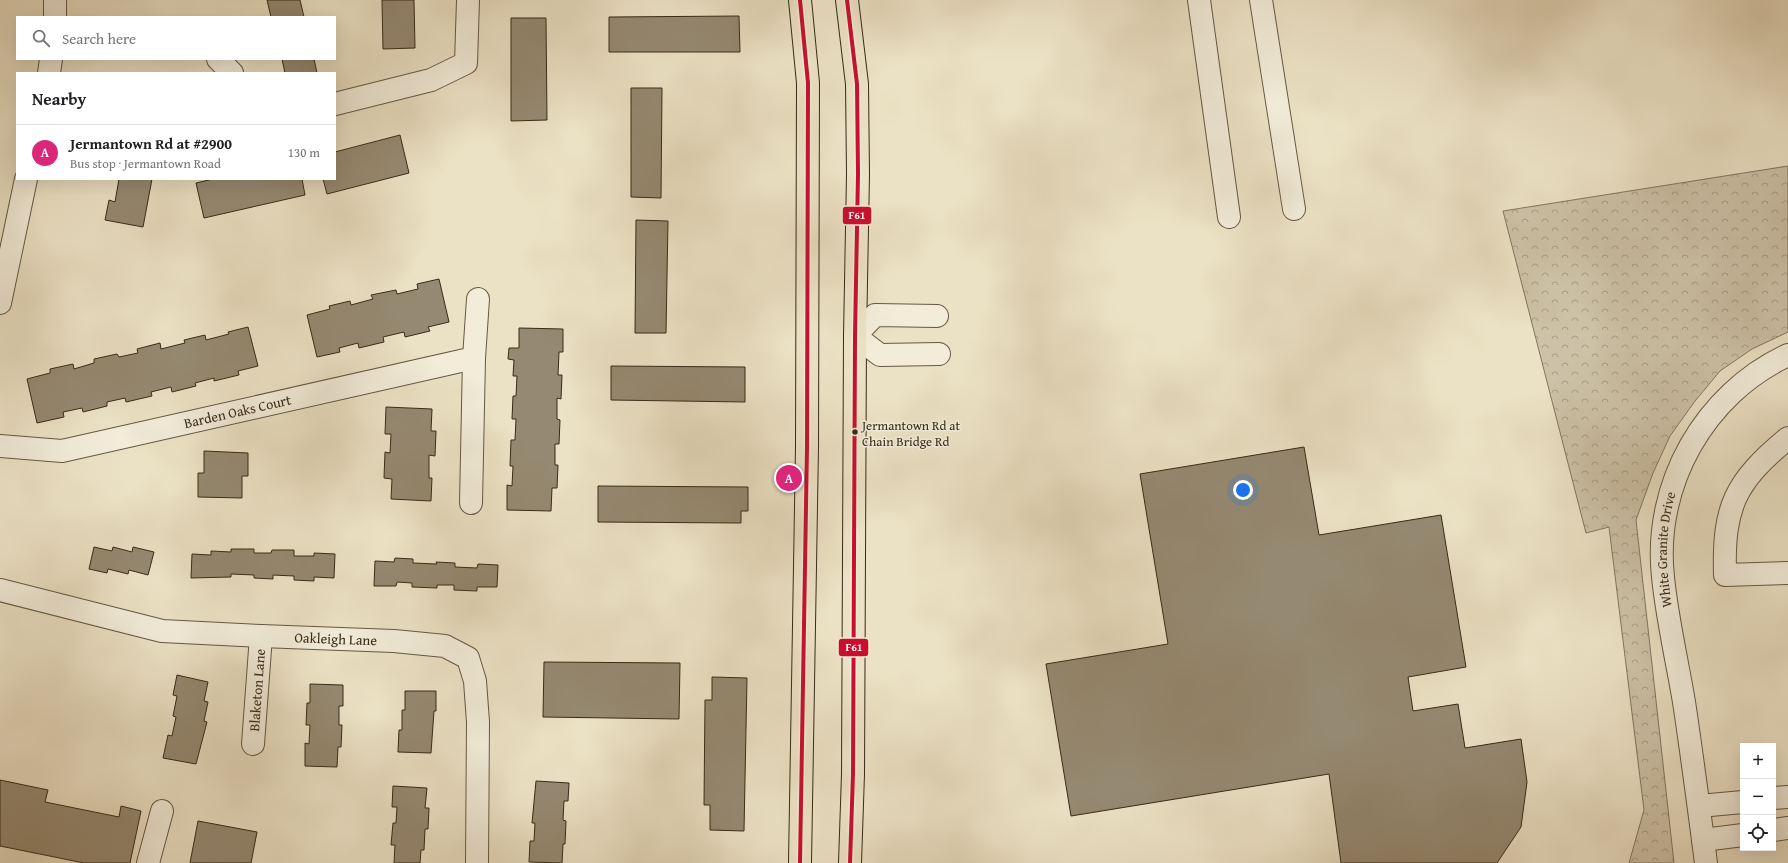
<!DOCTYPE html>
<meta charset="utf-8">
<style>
body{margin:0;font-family:"Gentium Book Plus",serif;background:#f6f6f6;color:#202124}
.controls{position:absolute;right:12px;bottom:12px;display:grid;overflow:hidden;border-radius:0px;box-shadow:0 4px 16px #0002}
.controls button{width:36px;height:36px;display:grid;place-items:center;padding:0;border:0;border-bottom:1px solid #e0e0e0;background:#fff;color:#202124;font:20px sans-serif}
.you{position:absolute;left:1243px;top:490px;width:14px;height:14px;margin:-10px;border:3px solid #fff;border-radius:50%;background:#1a73e8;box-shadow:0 0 0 6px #1a73e833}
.badge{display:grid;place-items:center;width:26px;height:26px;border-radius:50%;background:#db2777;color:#fff;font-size:13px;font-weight:700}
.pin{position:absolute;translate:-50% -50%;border:2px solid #fff;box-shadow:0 1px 4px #0006}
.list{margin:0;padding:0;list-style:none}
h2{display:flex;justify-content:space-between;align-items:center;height:52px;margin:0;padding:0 16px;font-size:17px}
h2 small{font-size:13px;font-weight:400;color:#757577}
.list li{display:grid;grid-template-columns:26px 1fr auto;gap:12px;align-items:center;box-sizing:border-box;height:56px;padding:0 16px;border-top:1px solid #e0e0e0}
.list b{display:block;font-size:15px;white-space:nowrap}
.list p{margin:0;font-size:13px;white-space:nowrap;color:#757577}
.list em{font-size:13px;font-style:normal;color:#757577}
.icon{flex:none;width:22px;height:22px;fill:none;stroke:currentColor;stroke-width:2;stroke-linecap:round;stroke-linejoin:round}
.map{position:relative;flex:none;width:1788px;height:863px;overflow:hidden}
.search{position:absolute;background:#fff;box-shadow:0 4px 16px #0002;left:16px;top:16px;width:320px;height:44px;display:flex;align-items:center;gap:10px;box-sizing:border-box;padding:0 14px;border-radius:0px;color:#757577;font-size:15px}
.panel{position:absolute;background:#fff;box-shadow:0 4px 16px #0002;left:16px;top:72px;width:320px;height:108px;border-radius:0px}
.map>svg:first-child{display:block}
.forest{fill:url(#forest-crowns);stroke:#827660}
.building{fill:#958971;stroke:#382a18}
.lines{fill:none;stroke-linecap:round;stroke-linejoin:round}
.minor-casing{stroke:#655843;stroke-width:24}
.major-casing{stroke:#382a18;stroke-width:24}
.minor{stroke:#f2ecd9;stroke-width:22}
.major{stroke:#ebe1c4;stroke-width:22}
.bus-1-casing{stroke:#f2ecd9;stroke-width:7}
.bus-1{stroke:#c8102e;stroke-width:4}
.bus-dot{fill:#382a18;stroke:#f2ecd9;stroke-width:1.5}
.labels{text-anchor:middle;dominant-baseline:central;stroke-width:3;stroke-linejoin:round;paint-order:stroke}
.bus-label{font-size:13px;fill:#382a18;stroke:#f2ecd9;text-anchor:start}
.street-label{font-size:14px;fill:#382a18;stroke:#f2ecd9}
.line-badge{stroke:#f2ecd9;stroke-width:1.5}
.badge-label{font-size:11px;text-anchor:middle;font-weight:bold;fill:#fff}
</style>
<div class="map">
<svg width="1788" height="863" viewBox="0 0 1788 863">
<defs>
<pattern id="forest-crowns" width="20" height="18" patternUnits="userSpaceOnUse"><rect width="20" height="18" fill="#cdc2a7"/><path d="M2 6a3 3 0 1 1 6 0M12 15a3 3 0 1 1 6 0" fill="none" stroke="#a79e87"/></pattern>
</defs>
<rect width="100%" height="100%" fill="#ebe1c4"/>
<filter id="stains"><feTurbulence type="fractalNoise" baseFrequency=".005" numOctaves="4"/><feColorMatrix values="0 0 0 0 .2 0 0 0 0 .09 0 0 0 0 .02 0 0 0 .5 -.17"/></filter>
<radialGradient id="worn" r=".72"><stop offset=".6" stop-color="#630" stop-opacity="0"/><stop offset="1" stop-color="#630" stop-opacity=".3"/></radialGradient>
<polygon class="forest" points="1788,166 1788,332 1752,349 1720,371 1695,401 1670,436 1653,473 1636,520 1674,863 1629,863 1644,810 1609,527 1586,533 1503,211"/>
<g class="building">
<polygon points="267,0 300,0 304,17 271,17"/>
<polygon points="382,0 414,0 415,48 383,49"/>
<polygon points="739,16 740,52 609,52 609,17"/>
<polygon points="511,18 546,18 547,120 511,121"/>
<polygon points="282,59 314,59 317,73 285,73"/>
<polygon points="631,88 662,88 661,198 631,197"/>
<polygon points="400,135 409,173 327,194 323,179 335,179 335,152"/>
<polygon points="119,179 152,179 143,227 105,220 109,200 115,202"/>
<polygon points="213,179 302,179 305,195 204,218 196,183"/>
<polygon points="636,220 668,221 666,333 635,333"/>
<polygon points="439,279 449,322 428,327 430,331 405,337 404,332 383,337 384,342 359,348 358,343 339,348 340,352 317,357 307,315 330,309 329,306 350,301 351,305 373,299 371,295 396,290 397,294 418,289 417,284"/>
<polygon points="248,327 258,366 238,371 239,375 214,381 214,378 195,383 196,386 172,392 171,387 151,392 152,396 126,402 125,398 107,402 107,406 83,412 82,408 63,412 64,417 37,423 27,379 50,373 50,369 73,364 74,369 94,363 94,359 117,354 119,357 138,353 137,349 160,343 161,349 185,343 184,340 205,335 206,340 229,334 228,332"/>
<polygon points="519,328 563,329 563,352 559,352 558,375 562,375 561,399 557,398 557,419 560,420 559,444 555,444 555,465 558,465 557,488 552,488 551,511 507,510 507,485 512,486 513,466 510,466 511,440 515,440 516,419 512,419 513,396 516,396 517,376 513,376 514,360 508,359 509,348 519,348"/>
<polygon points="611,366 745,367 745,402 611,400"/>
<polygon points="386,407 432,409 431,431 436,431 435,456 429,455 429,478 432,478 431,501 391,499 392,479 384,478 385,452 390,453 391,434 385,434"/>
<polygon points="1304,447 1319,535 1441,515 1466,667 1408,677 1413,711 1458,704 1465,748 1521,739 1527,782 1521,827 1497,863 1341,863 1329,774 1071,816 1046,664 1168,644 1140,474"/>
<polygon points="204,451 248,453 248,476 242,476 242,498 198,497 198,473 204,473"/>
<polygon points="598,486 748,487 748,511 741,511 741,523 598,522"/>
<polygon points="94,547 112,551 113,547 132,552 133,547 154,552 148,575 129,570 128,574 108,569 107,573 89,569"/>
<polygon points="231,549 254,549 254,553 271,553 272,550 294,550 294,556 314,556 314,553 335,554 334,578 314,577 314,581 294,580 294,576 273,575 273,579 254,578 254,575 231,574 231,577 191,578 192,554 211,555 211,551 231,552"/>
<polygon points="395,558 413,559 413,563 437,564 436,562 455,563 455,567 477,568 478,564 498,565 497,587 477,587 477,591 454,590 454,585 437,585 437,588 412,587 412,583 397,582 396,586 374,586 375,561 394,562"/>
<polygon points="544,662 680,663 679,719 543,717"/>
<polygon points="177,675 208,682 204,701 208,702 204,721 207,722 196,764 163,758 168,735 172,736 176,717 173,716 177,696 173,695"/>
<polygon points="712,677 747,678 744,831 710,830 710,805 704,805 705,700 712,700"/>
<polygon points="310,684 343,685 343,706 339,706 339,725 342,725 341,747 338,747 337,767 305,766 305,743 309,744 310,725 306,725 307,703 310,703"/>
<polygon points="405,691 436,691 436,711 434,711 431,753 398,752 399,730 402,730 402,710 405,710"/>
<polygon points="0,780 48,790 45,802 119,817 121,806 141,811 130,863 84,863 0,846"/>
<polygon points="536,781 569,783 568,801 564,801 563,820 566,821 565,844 563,844 562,863 529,862 530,841 534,841 535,823 532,823"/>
<polygon points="393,786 427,788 425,808 429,808 428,829 425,829 424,850 421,850 420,863 394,863 395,845 391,845 393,823 396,823 397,807 392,807"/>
<polygon points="198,821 257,832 251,863 190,863"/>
</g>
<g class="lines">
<defs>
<g id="minor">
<polyline points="1199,0 1229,217"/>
<polyline points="1261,0 1294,209"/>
<polyline points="55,17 55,0"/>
<polyline points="218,59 232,73"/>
<polyline points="49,73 51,59"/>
<polyline points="335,104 431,80 466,63 468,0"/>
<polyline points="0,303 26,179"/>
<polyline points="937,316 875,315 855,336 880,355 939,354"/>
<path d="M1788,438C1735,482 1723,506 1725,575L1788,573"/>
<path id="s1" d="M0,446L62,451L474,358"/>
<polyline points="471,503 474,358 478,299"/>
<path id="s2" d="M0,590L162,631L261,636L394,641L445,646L468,658L475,681L478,722L477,863"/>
<path id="s3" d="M253,744L261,636"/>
<polyline points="1773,798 1788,797"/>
<polyline points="1699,806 1743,802"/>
<polyline points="1773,830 1788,828"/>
<polyline points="1703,840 1743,835"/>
<polyline points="148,863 162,811"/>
<path id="s4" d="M1706,863C1699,809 1692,755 1684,702C1677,660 1667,618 1663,577C1653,485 1704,394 1788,355"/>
</g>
<g id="major">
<polyline points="847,0 857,84 858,174 855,336 853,774 850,863"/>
<polyline points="800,863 807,447 808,83 800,0"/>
</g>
</defs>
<use href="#minor" class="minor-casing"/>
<use href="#major" class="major-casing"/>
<use href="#minor" class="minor"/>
<use href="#major" class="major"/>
<defs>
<g id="bus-1">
<polyline points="800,0 808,83 807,447 800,863"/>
<polyline points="847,0 857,84 858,174 855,336 853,774 850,863"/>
</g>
</defs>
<use href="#bus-1" class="bus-1-casing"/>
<use href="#bus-1" class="bus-1"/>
</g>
<circle class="bus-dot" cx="855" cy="432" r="3.5"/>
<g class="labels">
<g class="bus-label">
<text x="862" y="425">Jermantown Rd at<tspan x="862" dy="16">Chain Bridge Rd</tspan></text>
</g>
<g class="street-label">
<text stroke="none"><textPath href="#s1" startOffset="242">Barden Oaks Court</textPath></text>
<text stroke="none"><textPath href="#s4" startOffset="317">White Granite Drive</textPath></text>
<text stroke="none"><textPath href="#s2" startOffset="341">Oakleigh Lane</textPath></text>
<text stroke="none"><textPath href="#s3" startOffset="54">Blaketon Lane</textPath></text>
</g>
</g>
<g class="line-badge">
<rect x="842" y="206" width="30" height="19" rx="4" fill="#c8102e"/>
<rect x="838" y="638" width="31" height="19" rx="4" fill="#c8102e"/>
</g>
<g class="badge-label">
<text x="857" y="219">F61</text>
<text x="854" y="651">F61</text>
</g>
<rect width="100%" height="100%" filter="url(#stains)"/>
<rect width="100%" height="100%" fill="url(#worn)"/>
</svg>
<div class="controls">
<button>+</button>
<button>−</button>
<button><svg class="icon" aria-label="locate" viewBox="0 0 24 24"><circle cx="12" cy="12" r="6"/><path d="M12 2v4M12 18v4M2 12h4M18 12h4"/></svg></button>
</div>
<div class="you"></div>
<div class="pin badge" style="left:789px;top:478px">A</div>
<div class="search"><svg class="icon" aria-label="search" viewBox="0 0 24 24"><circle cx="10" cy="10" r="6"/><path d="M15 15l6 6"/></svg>Search here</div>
<section class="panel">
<h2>Nearby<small></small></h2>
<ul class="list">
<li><span class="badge">A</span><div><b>Jermantown Rd at #2900</b><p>Bus stop · Jermantown Road</p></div><em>130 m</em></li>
</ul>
</section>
</div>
